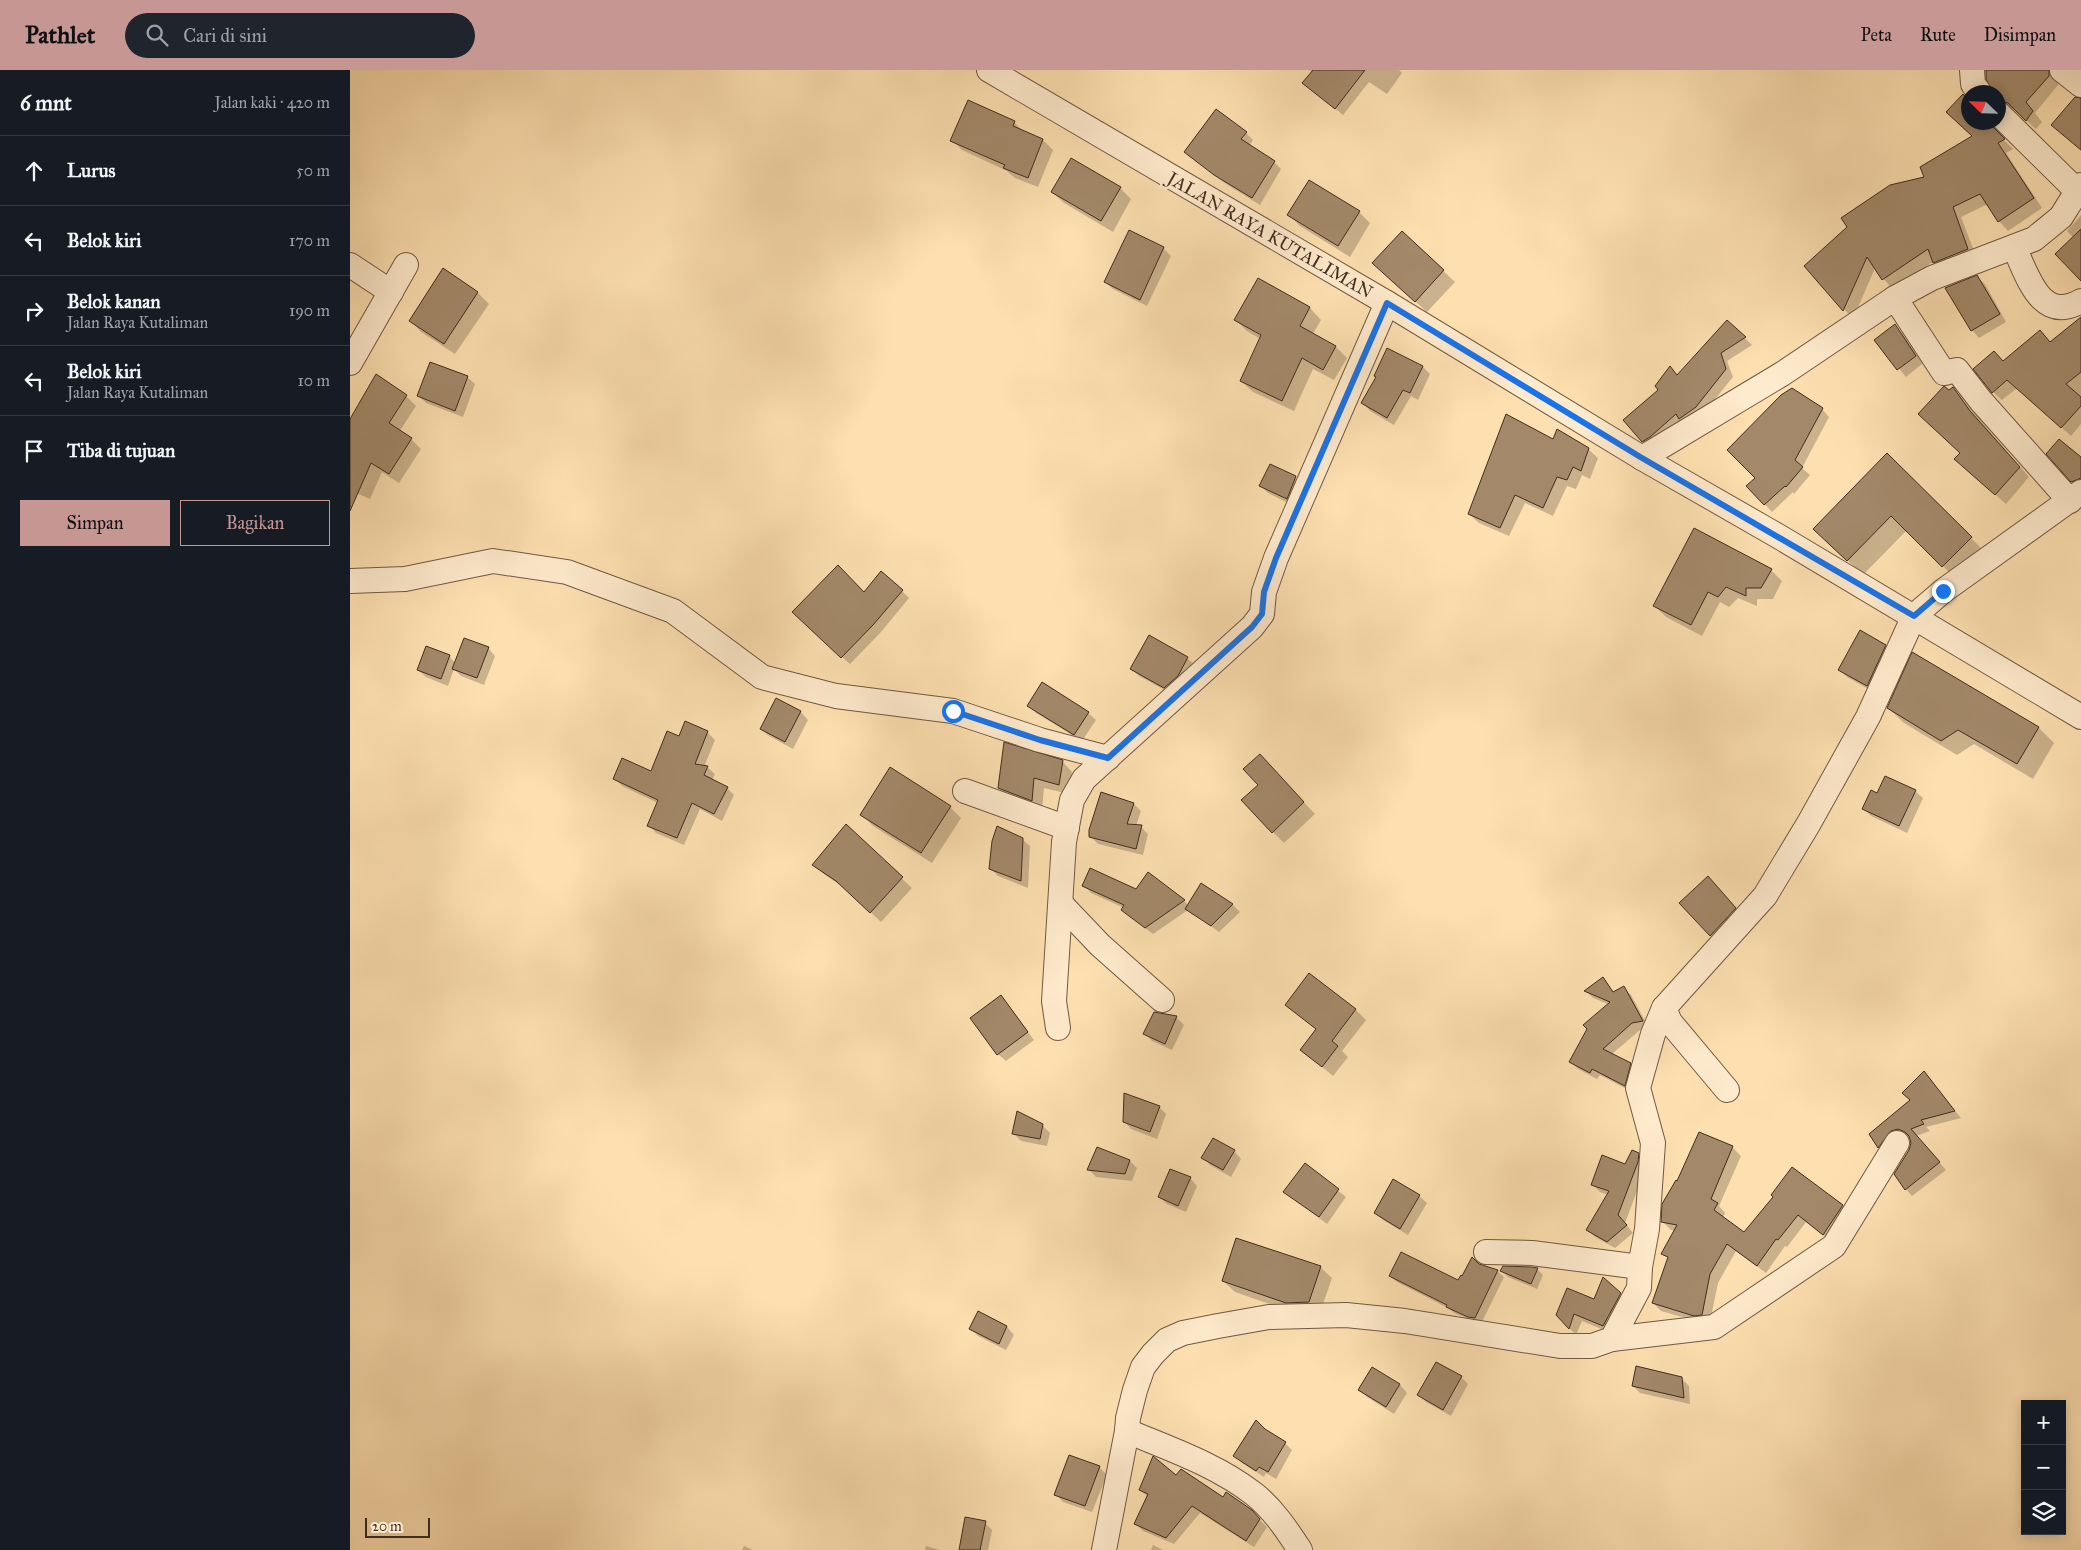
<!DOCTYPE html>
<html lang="id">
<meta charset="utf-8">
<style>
body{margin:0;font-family:"IM FELL Great Primer",serif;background:#20242c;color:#f1f3f6}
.controls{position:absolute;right:15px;bottom:15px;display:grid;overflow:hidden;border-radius:0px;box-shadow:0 2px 12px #0003}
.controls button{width:45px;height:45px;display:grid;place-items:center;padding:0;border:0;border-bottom:1px solid #363941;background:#171b24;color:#f1f3f6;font:25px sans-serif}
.compass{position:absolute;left:1611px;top:15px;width:45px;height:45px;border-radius:50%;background:#171b24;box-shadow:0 2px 12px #0003;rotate:293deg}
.scale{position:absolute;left:15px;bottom:12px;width:65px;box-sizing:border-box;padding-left:5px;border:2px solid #412c1f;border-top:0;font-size:14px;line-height:18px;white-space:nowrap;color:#412c1f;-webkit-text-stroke:4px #feeacc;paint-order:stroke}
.stop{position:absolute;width:15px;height:15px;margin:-11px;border:4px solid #1a73e8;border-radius:50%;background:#fff}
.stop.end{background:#1a73e8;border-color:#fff;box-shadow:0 1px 5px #0008}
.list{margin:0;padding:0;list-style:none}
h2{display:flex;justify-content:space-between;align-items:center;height:65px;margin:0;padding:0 20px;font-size:21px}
h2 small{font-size:16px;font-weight:400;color:#9ea1a6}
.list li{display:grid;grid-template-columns:32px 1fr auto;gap:15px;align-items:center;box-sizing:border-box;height:70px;padding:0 20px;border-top:1px solid #363941}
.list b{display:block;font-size:19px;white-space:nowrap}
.list p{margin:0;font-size:16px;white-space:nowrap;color:#9ea1a6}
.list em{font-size:16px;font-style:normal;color:#9ea1a6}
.actions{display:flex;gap:10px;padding:15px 20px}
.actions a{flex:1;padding:11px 0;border:1px solid #c59692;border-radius:0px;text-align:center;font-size:18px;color:#c59692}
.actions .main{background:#c59692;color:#111}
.icon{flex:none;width:28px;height:28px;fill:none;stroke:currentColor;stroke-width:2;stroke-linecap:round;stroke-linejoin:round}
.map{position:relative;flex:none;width:1731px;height:1480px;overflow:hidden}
header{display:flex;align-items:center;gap:30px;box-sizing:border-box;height:70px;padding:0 25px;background:#c59692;color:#111}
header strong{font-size:24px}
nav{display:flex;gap:28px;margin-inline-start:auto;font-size:18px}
.search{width:350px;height:45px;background:#20242c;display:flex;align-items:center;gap:12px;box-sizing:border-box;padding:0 18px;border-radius:28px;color:#9ea1a6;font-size:19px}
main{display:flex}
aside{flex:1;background:#171b24}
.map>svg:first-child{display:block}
.shadow{fill:#0003}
.building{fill:#a3896a;stroke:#412c1f}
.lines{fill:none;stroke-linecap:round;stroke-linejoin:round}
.minor-casing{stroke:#705943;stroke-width:26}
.minor{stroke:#feeacc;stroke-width:24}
.route{stroke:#1a73e8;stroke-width:6}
.labels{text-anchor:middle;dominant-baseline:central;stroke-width:5;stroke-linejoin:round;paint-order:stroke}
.street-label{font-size:18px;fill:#412c1f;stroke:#feeacc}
</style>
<header>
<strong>Pathlet</strong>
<div class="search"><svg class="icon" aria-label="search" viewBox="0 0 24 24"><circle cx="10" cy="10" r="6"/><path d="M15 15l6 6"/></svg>Cari di sini</div>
<nav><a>Peta</a><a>Rute</a><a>Disimpan</a></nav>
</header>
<main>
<aside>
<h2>6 mnt<small>Jalan kaki · 420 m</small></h2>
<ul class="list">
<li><svg class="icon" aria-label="ahead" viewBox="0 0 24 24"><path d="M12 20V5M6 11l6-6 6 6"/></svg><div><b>Lurus</b></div><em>50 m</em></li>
<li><svg class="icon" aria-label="left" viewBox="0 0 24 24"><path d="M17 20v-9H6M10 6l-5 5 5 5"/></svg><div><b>Belok kiri</b></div><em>170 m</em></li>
<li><svg class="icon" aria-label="right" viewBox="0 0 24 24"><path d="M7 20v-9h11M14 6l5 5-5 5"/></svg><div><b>Belok kanan</b><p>Jalan Raya Kutaliman</p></div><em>190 m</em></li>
<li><svg class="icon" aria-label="left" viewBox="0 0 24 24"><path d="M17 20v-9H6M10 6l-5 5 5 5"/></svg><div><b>Belok kiri</b><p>Jalan Raya Kutaliman</p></div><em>10 m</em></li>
<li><svg class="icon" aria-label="arrive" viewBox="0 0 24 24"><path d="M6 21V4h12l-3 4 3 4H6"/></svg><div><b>Tiba di tujuan</b></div></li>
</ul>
<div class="actions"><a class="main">Simpan</a><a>Bagikan</a></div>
</aside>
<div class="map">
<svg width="1731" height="1480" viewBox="0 0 1731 1480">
<rect width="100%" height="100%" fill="#fddfb0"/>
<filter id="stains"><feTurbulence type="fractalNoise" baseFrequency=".004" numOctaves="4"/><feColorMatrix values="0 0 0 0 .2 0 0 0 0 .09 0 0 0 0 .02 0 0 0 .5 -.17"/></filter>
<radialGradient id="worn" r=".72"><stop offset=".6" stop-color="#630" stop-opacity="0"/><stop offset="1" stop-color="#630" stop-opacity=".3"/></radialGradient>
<g class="shadow">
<polygon points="959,0 1049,0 1052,3 1037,24 1019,12 993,45 954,13 962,2"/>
<polygon points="1637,0 1713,0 1707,9 1708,15 1685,43 1692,52 1686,59 1663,39 1655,39 1648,42 1648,22 1644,22"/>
<polygon points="1613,26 1618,31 1618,52 1644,52 1647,63 1663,79 1656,83 1692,138 1658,161 1649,151 1638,134 1611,147 1627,189 1594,202 1584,191 1542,219 1525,198 1503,249 1455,196 1576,108 1624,66 1598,41"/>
<polygon points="664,52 675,63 693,70 703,80 688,117 665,108 657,101 612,80 602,70"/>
<polygon points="896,63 903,70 899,76 924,92 931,99 910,135 873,112 836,82"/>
<polygon points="770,118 781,129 763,162 714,133 702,122"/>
<polygon points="1009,142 1020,153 1000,187 950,156 939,145"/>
<polygon points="1731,145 1731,209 1724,168 1717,161"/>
<polygon points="1052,162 1105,212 1077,242 1035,204"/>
<polygon points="813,178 821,186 797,236 763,219 755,212"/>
<polygon points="94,200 128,223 139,234 105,284 71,262 60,250"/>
<polygon points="1627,207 1635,214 1656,252 1629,268 1622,260"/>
<polygon points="908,210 960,238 971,250 963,264 986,277 997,288 984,310 963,299 944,341 903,322 891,311 910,269 897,261 886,250"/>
<polygon points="1731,249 1731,354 1721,366 1667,318 1652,330 1643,322 1653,291 1701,273"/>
<polygon points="1377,251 1402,275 1377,291 1383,307 1353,344 1300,378 1293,371 1309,320 1320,297 1328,306"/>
<polygon points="1545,255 1552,263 1573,293 1556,307 1526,270"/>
<polygon points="1073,297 1080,304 1068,330 1061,326 1044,355 1020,341 1013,333 1028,307"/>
<polygon points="117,307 125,314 113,347 76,333 69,326"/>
<polygon points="1603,318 1679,407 1656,434 1616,399 1599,321"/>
<polygon points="56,326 66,336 49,362 61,369 71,379 49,413 32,402 20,429 0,420 0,350"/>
<polygon points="1472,339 1479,347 1452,398 1460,405 1444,424 1443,422 1422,442 1398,416"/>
<polygon points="1204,371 1238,379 1248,388 1240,409 1232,405 1226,419 1217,416 1203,446 1175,433 1159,466 1129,453 1119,444"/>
<polygon points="1538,385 1636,483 1608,511 1557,460 1513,505 1480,474"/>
<polygon points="1731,389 1731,418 1730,419 1722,411"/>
<polygon points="920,395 946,408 953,415 944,436 918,423 911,416"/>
<polygon points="1421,500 1432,511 1423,529 1407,529 1407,536 1388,528 1379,537 1370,532 1352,566 1316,547 1305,536"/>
<polygon points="552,521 559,528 531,562 500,594 451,549 514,523"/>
<polygon points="1535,576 1542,583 1525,623 1497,607 1490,600"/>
<polygon points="138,578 145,586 134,615 111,606 104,599 98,616 76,607 68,600 99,586 105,593"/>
<polygon points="1563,584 1689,658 1704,673 1683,709 1624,674 1607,685 1554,653 1538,638"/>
<polygon points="837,588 845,595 822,624 789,606 782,599"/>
<polygon points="426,630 451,642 458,650 443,679 419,666 411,659"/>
<polygon points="679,636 738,643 746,650 732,671 686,643"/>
<polygon points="357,662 365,670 354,697 357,697 365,704 362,710 377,718 384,725 372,751 350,739 334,775 306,763 299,755 308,733 272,716 264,708 302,703 330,668"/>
<polygon points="712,691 722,702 719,724 694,718 692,740 659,728 649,718"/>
<polygon points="921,697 965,744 934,773 923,762 909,715"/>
<polygon points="1565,721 1573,728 1557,763 1521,746 1514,739 1528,724"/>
<polygon points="784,734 791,741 786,756 791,757 798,764 793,785 748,774 741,767"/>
<polygon points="600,737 611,748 582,793 523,756 512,745"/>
<polygon points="496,756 562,818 531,852 497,820 474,804 464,795"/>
<polygon points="672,769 680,776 678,818 648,806 640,798"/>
<polygon points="734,815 786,821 834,831 838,835 851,815 883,835 890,842 869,862 838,840 803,864 780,847 772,839 774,838 741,823"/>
<polygon points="1369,819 1396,849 1372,877 1331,833"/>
<polygon points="960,905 1006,940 1016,950 992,981 998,987 983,1006 952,980 967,960 937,935"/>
<polygon points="1253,909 1265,923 1274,918 1281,925 1299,958 1290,960 1262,984 1280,994 1287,1002 1282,1022 1250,1005 1247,1009 1228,999 1221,992 1258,934 1243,928 1236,921"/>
<polygon points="651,926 684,970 656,991 648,984"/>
<polygon points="805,943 827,948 834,955 822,980 802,971 795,964"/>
<polygon points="1574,1003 1611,1048 1576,1057 1580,1061 1566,1066 1596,1100 1562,1126 1556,1119 1562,1073 1560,1067 1555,1066 1535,1084 1520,1064 1562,1031"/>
<polygon points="809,1037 816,1044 807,1069 781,1059 774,1051"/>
<polygon points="692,1055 700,1063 697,1076 671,1071 663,1063"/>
<polygon points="1382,1077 1391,1086 1369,1136 1375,1143 1373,1147 1394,1164 1425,1127 1492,1136 1500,1144 1482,1172 1456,1152 1437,1177 1435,1176 1416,1203 1386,1181 1368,1213 1360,1252 1353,1253 1311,1241 1303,1233 1319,1189 1313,1183 1325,1161 1321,1160 1313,1152"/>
<polygon points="748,1078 780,1091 787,1098 782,1111 746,1107 739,1100"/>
<polygon points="884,1081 891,1089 881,1107 860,1095 853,1087"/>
<polygon points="1288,1084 1295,1091 1295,1100 1275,1153 1283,1163 1265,1178 1245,1167 1238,1160 1258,1125 1250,1122 1242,1114 1275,1095"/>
<polygon points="955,1095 996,1127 977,1154 935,1122"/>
<polygon points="840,1108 847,1116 836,1142 817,1134 809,1127"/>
<polygon points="1069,1126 1077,1133 1058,1165 1033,1150 1025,1143"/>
<polygon points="1129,1195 1147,1201 1154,1207 1131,1254 1104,1243 1098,1238 1047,1212 1040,1206 1109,1212"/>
<polygon points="970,1197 982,1208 970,1243 948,1244 885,1222 873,1211"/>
<polygon points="1187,1199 1193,1205 1187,1219 1158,1207 1152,1201"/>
<polygon points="1270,1224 1278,1231 1261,1263 1232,1251 1226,1265 1207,1245 1245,1230"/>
<polygon points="629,1243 657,1257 664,1265 656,1280 628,1266 621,1258"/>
<polygon points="1023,1299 1050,1315 1057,1323 1044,1344 1017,1327 1010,1320"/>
<polygon points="1111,1307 1118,1314 1101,1346 1076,1332 1069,1325"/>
<polygon points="1331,1308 1339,1316 1340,1334 1290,1323 1283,1316"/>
<polygon points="916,1362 935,1373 942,1380 926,1409 916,1403 914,1407 892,1393 885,1386"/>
<polygon points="749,1397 757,1405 742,1442 713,1432 706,1424"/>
<polygon points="827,1407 901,1441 917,1457 904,1477 850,1443 824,1474 793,1461 786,1454 798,1427 790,1420"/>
<polygon points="635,1453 642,1460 638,1480 610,1480"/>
<polygon points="803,1475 813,1480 801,1480"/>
<polygon points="394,1476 403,1480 392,1480"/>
<polygon points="576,1476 590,1480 575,1480"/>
</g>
<g class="building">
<polygon points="963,0 1015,0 985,39 952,13"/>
<polygon points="1636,0 1699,0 1699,6 1676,32 1683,41 1676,51 1658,33 1648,30 1648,22 1642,22 1636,9"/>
<polygon points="1613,24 1618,31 1618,52 1638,52 1655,69 1648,73 1684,128 1648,152 1630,124 1603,137 1618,179 1583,193 1578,179 1532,210 1517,187 1493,241 1454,196 1497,157 1491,148 1540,115 1574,107 1570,97 1622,66 1596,42"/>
<polygon points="1725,27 1731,28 1731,80 1701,55"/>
<polygon points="618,30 665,51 663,56 693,69 678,108 653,98 655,95 600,71"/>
<polygon points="866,39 897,62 891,69 925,91 902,128 864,105 834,82"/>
<polygon points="721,88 771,117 751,151 701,122"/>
<polygon points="959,110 1010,141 988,176 937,145"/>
<polygon points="1731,159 1731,211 1705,184"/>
<polygon points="779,160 814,177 790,230 754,212"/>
<polygon points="1052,161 1094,200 1065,232 1022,193"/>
<polygon points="93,198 128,222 94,274 59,251"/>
<polygon points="1627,205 1650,244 1621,261 1595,218"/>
<polygon points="908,208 960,237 950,256 986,276 973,300 952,288 932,331 890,311 911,265 884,250"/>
<polygon points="1731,247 1731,302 1716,314 1731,327 1731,336 1711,358 1657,310 1642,323 1623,299 1644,281 1653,291 1690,260 1700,272"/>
<polygon points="1377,250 1396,267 1371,283 1376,299 1346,337 1329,349 1326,344 1300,367 1292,372 1273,350 1308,320 1305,316 1320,296 1327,305"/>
<polygon points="1545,254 1566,286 1547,300 1524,270"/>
<polygon points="1037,278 1073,296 1060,323 1053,320 1037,348 1011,333 1026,307 1024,306"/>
<polygon points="80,292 118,306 105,341 67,326"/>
<polygon points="26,304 57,325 39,353 62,368 39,404 21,393 0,441 0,349"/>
<polygon points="1594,316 1599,320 1603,317 1620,341 1670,397 1645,425 1604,389 1610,383 1568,344"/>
<polygon points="1442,318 1473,338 1445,390 1453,397 1436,417 1435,416 1414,435 1396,416 1405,408 1377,380 1431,325"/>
<polygon points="1156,344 1203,369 1207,359 1239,378 1231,401 1223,397 1217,410 1207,407 1193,438 1165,425 1150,458 1118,444"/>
<polygon points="1709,369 1731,387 1731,408 1721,412 1696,384"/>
<polygon points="1537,383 1622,467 1592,497 1541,446 1497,491 1463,459"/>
<polygon points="920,394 946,406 937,429 909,416"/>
<polygon points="1344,458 1422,499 1411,518 1396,518 1396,526 1376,517 1368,527 1358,522 1341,555 1303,536"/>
<polygon points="488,495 514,522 531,501 553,520 523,555 491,588 442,542"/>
<polygon points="1510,560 1536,575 1517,616 1488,600"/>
<polygon points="799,565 838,587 828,606 814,618 780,599"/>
<polygon points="114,568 139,577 127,608 102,599"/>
<polygon points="76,576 100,585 91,609 67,600"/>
<polygon points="1562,582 1689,657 1667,694 1608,660 1591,671 1537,638"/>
<polygon points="692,612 739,642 724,665 677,636"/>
<polygon points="426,628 451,641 435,672 410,659"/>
<polygon points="335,651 358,661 345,694 358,696 354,705 378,717 364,744 342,733 327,768 297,756 308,730 263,709 272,688 301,701 317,661 329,666"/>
<polygon points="654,672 713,690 709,715 684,708 682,731 648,718"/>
<polygon points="910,684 954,732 922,763 891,730 908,715 893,699"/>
<polygon points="540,697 601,736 571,783 510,745"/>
<polygon points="1535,706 1566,720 1549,756 1512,739 1521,720 1527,723"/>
<polygon points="751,722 784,733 777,754 792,755 786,779 739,767 739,760"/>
<polygon points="496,754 553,807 520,843 486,811 462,795"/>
<polygon points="647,756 673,768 671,811 639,799 642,771"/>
<polygon points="740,798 786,819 798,802 835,830 795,858 771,840 774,835 732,816"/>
<polygon points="1358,806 1386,838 1360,866 1329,833"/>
<polygon points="851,813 883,834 861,856 835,839"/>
<polygon points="959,903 1006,939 982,971 988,976 972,997 950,980 966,959 935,935"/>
<polygon points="1253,907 1263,922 1274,916 1293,951 1282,953 1253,979 1281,993 1275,1016 1242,999 1240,1003 1219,992 1237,959 1233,955 1260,932 1234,921"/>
<polygon points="651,925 678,962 647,985 620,948"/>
<polygon points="804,942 827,946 815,974 793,964"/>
<polygon points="1574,1001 1605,1041 1571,1050 1574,1054 1561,1059 1590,1092 1555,1120 1544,1104 1559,1080 1561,1073 1559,1066 1555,1062 1548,1059 1541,1061 1528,1078 1519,1064 1560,1030 1552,1023"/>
<polygon points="774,1023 810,1036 800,1062 773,1052"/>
<polygon points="667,1041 693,1054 690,1069 662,1064"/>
<polygon points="1349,1062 1383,1076 1361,1129 1368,1133 1364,1140 1394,1162 1423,1127 1421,1125 1442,1097 1493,1135 1473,1165 1448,1145 1428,1170 1426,1169 1407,1196 1377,1174 1360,1204 1352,1245 1344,1246 1302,1233 1318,1187 1311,1184 1327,1155 1311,1152 1312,1134 1326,1110 1327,1111"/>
<polygon points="863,1068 885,1080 873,1100 851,1088"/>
<polygon points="747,1077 780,1090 775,1104 737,1100"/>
<polygon points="1282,1080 1289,1083 1288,1092 1268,1145 1277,1155 1257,1172 1236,1160 1259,1121 1241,1115 1252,1085 1275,1094"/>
<polygon points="955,1093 989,1119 969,1147 933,1122"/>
<polygon points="820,1099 841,1107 828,1136 808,1127"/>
<polygon points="1043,1109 1070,1125 1050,1159 1024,1143"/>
<polygon points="886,1168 971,1196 959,1232 936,1233 872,1211"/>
<polygon points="1051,1182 1108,1210 1111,1205 1112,1206 1122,1187 1129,1194 1148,1200 1125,1248 1118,1247 1096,1237 1097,1235 1039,1206"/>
<polygon points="1153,1196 1181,1197 1188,1198 1181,1214 1150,1201"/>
<polygon points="1253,1207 1271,1223 1253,1256 1224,1244 1219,1259 1206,1245 1217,1218 1244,1229"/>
<polygon points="628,1241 657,1256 649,1274 619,1259"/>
<polygon points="1086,1292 1112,1306 1093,1340 1067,1325"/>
<polygon points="1286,1296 1332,1307 1334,1328 1282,1316"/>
<polygon points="1022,1297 1050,1314 1036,1337 1008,1320"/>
<polygon points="906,1350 915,1359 936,1372 918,1402 909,1397 906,1401 883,1386"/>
<polygon points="719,1385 750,1396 735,1436 704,1425"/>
<polygon points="803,1386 826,1405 831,1399 873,1427 876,1422 902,1440 910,1449 896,1471 842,1436 816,1468 784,1454 798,1424 789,1420"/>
<polygon points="615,1447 636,1451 630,1480 609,1480"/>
</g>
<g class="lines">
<defs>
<g id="minor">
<polyline points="639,0 1037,233 1292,388 1428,466 1731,647"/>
<polyline points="1622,0 1623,14 1629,22"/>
<polyline points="1712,0 1731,15"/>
<polyline points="1648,43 1727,121"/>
<path d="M1664,177C1678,206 1690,254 1731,231"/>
<polyline points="0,195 41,222"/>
<polyline points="1545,228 1594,303 1607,300 1631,331 1720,431"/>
<polyline points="0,293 56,195"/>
<polyline points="1292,388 1432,304 1545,228 1582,208 1684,169 1711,147 1731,115"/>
<polyline points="0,511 55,509 143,491 217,502 323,541 412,607 486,626 603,641 690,670 758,688"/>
<polyline points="615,721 717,758"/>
<polyline points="711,834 750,875 812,930"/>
<polyline points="1314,938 1320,952 1377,1020"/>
<polyline points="708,958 704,931 714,772 722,730 734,709 902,557 912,544 914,522 926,488 1037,233"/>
<polyline points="1136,1182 1182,1183 1290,1197"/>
<polyline points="1262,1269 1364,1257 1484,1176 1547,1073"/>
<path d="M777,1361C820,1379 867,1395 904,1424C923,1439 937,1460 950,1480"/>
<polyline points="754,1480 777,1361 778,1348 785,1320 793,1297 803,1284 817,1270 833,1263 868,1256 919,1247 996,1245 1055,1251 1210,1276 1242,1276 1262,1269 1289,1218 1290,1197 1297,1159 1303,1073 1288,1018 1303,964 1314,938 1415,826 1459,753 1518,647 1564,546 1593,521 1731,422"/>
</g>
</defs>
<use href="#minor" class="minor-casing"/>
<use href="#minor" class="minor"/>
</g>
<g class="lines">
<polyline class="route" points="603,641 690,670 758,688 902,557 912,544 914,522 926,488 1037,233 1292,388 1564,546 1593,521"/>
</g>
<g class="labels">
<g class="street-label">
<text transform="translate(920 165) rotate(30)">JALAN RAYA KUTALIMAN</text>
</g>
</g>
<rect width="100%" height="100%" filter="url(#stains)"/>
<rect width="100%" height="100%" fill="url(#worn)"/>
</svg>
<div class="controls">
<button>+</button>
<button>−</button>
<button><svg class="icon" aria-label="layers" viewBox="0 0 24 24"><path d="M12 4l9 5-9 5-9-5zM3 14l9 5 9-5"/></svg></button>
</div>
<svg class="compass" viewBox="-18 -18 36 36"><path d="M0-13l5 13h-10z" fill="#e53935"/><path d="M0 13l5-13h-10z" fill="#9ea1a6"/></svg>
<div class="scale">20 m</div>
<div class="stop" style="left:603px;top:641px"></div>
<div class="stop end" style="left:1593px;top:521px"></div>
</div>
</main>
